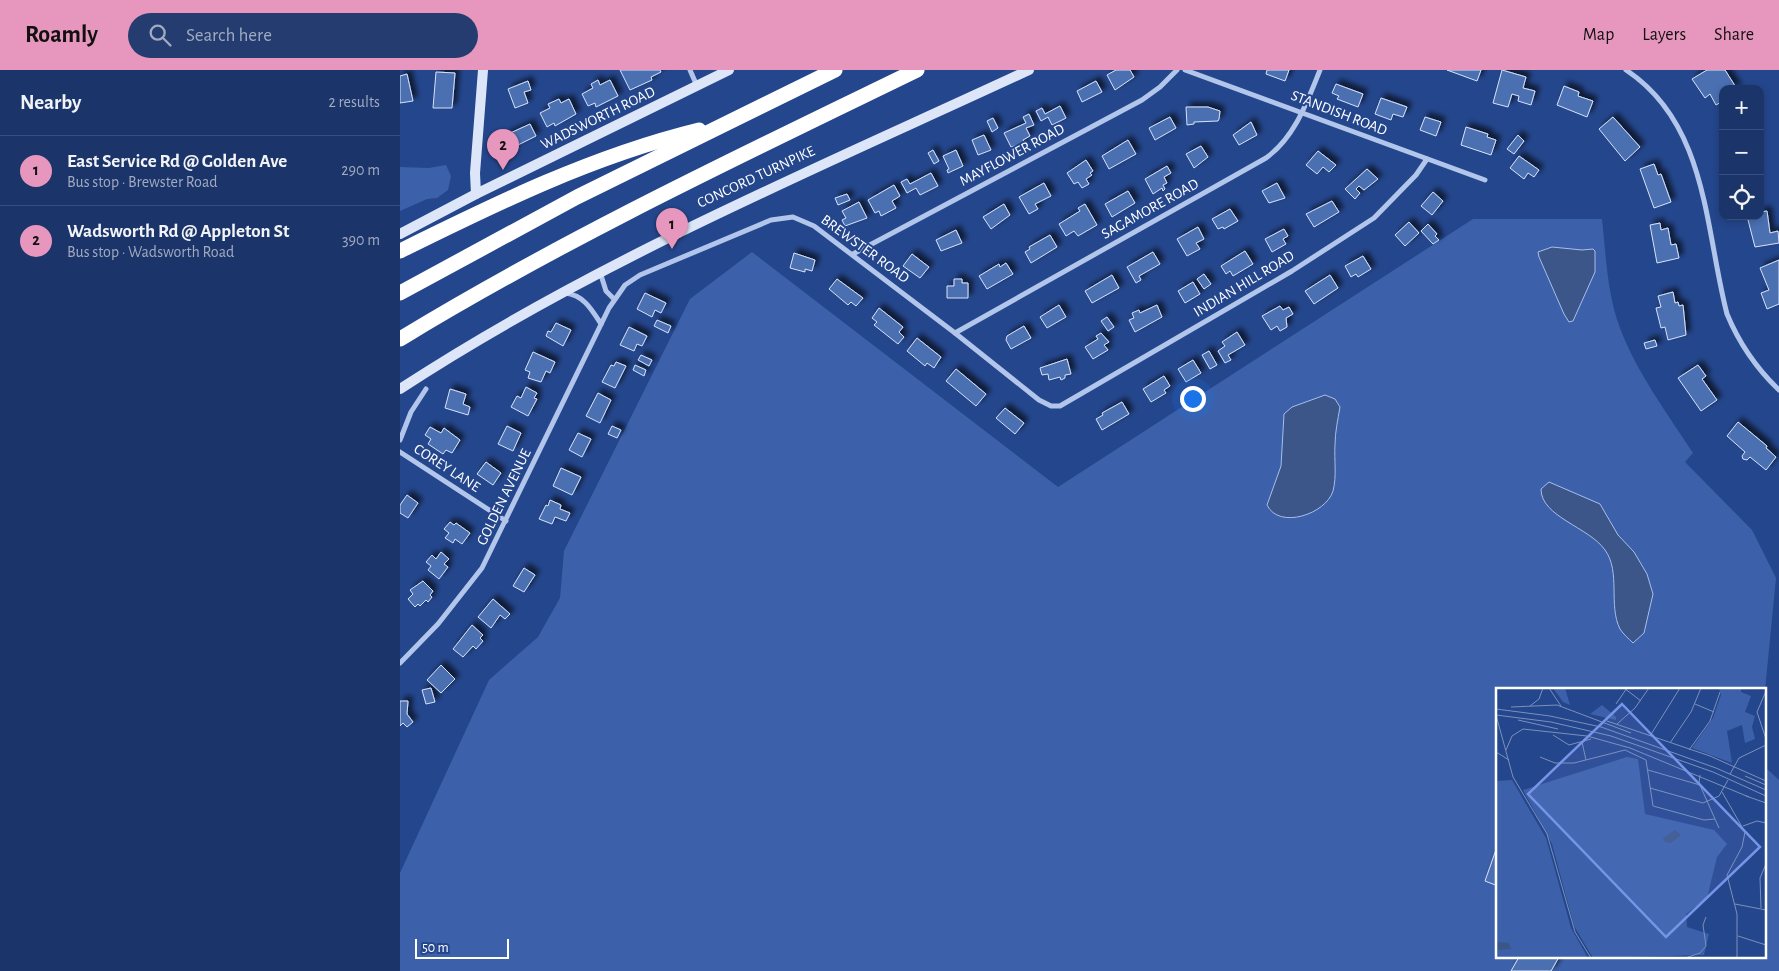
<!DOCTYPE html>
<meta charset="utf-8">
<style>
body{margin:0;font-family:"Alegreya Sans",sans-serif;background:#243c6f;color:#f1f3f6}
.controls{position:absolute;right:15px;top:15px;display:grid;overflow:hidden;border-radius:10px;box-shadow:0 2px 8px #0003}
.controls button{width:45px;height:45px;display:grid;place-items:center;padding:0;border:0;border-bottom:1px solid #394f7d;background:#1b3469;color:#f1f3f6;font:25px sans-serif}
.scale{position:absolute;left:15px;bottom:12px;width:94px;box-sizing:border-box;padding-left:5px;border:2px solid #fff;border-top:0;font-size:14px;line-height:18px;white-space:nowrap;color:#fff;-webkit-text-stroke:4px #24468c;paint-order:stroke}
.you{position:absolute;left:792px;top:328px;width:18px;height:18px;margin:-12px;border:4px solid #fff;border-radius:50%;background:#1a73e8;box-shadow:0 0 0 8px #1a73e833}
.badge{display:grid;place-items:center;width:32px;height:32px;border-radius:50%;background:#e797bd;color:#111;font-size:16px;font-weight:700}
.pin{position:absolute;translate:-50% -41px;filter:drop-shadow(0 1px 2px #0008)}
.pin::after{content:'';position:absolute;top:26px;width:18px;height:15px;background:inherit;clip-path:polygon(0 0,100% 0,50% 100%)}
.list{margin:0;padding:0;list-style:none}
h2{display:flex;justify-content:space-between;align-items:center;height:65px;margin:0;padding:0 20px;font-size:21px}
h2 small{font-size:16px;font-weight:400;color:#a0aac0}
.list li{display:grid;grid-template-columns:32px 1fr auto;gap:15px;align-items:center;box-sizing:border-box;height:70px;padding:0 20px;border-top:1px solid #394f7d}
.list b{display:block;font-size:19px;white-space:nowrap}
.list p{margin:0;font-size:16px;white-space:nowrap;color:#a0aac0}
.list em{font-size:16px;font-style:normal;color:#a0aac0}
.icon{flex:none;width:28px;height:28px;fill:none;stroke:currentColor;stroke-width:2;stroke-linecap:round;stroke-linejoin:round}
.map{position:relative;flex:none;width:1379px;height:901px;overflow:hidden}
header{display:flex;align-items:center;gap:30px;box-sizing:border-box;height:70px;padding:0 25px;background:#e797bd;color:#111}
header strong{font-size:24px}
nav{display:flex;gap:28px;margin-inline-start:auto;font-size:18px}
.search{width:350px;height:45px;background:#243c6f;display:flex;align-items:center;gap:12px;box-sizing:border-box;padding:0 18px;border-radius:28px;color:#a0aac0;font-size:19px}
main{display:flex}
aside{flex:1;background:#1b3469}
.map>svg:first-child{display:block}
.green{fill:#3c61aa}
.water{fill:#3d5689;stroke:#a6bfeb}
.building{fill:#4c6fb2;stroke:#d7e2f8;filter:url(#shadow)}
.lines{fill:none;stroke-linecap:round;stroke-linejoin:round}
.street{stroke:#b2c5eb;stroke-width:5}
.secondary{stroke:#dde6f8;stroke-width:10}
.highway{stroke:#fff;stroke-width:15}
.labels{text-anchor:middle;dominant-baseline:central;stroke-width:4;stroke-linejoin:round;paint-order:stroke}
.street-label{font-size:15px;fill:#fff;stroke:#24468c}
.inset-road{fill:none;stroke:#7c90ba;stroke-width:1}
.view{fill:#7795e8;fill-opacity:0.15;stroke:#7795e8;stroke-width:2.5}
.inset-edge{fill:none;stroke:#fff;stroke-width:2.5}
</style>
<header>
<strong>Roamly</strong>
<div class="search"><svg class="icon" aria-label="search" viewBox="0 0 24 24"><circle cx="10" cy="10" r="6"/><path d="M15 15l6 6"/></svg>Search here</div>
<nav><a>Map</a><a>Layers</a><a>Share</a></nav>
</header>
<main>
<aside>
<h2>Nearby<small>2 results</small></h2>
<ul class="list">
<li><span class="badge">1</span><div><b>East Service Rd @ Golden Ave</b><p>Bus stop · Brewster Road</p></div><em>290 m</em></li>
<li><span class="badge">2</span><div><b>Wadsworth Rd @ Appleton St</b><p>Bus stop · Wadsworth Road</p></div><em>390 m</em></li>
</ul>
</aside>
<div class="map">
<svg width="1379" height="901" viewBox="0 0 1379 901">
<defs>
<filter id="shadow"><feDropShadow dx="4.5" dy="-4.5" stdDeviation="2.5" flood-color="#0009"/></filter>
</defs>
<rect width="100%" height="100%" fill="#24468c"/>
<g class="green">
<polygon points="46,95 51,106 48,120 37,128 27,129 0,141 0,97 29,98"/>
<path d="M1073,149H1202C1206,185 1207,224 1220,258C1237,303 1267,343 1293,383L1285,392L1352,460L1376,508L1365,620H1098V887H1365V697L1379,710V901H0V803L89,610L138,567L160,528L164,481L290,229L352,182L658,417Z"/>
</g>
<g class="water">
<polygon points="1152,177 1182,180 1193,179 1195,181 1195,202 1173,251 1169,252 1164,244 1139,187 1138,182"/>
<path d="M925,325L935,329L940,337C938,349 935,362 935,375C934,390 937,406 933,421C926,444 879,460 867,435L881,396L884,344L892,337Z"/>
<path d="M1149,412L1200,434L1218,465L1234,482L1247,504L1253,524L1244,563L1233,573C1228,568 1224,565 1220,559C1208,535 1221,502 1205,480C1189,457 1141,447 1141,419Z"/>
</g>
<g class="building">
<polygon points="220,0 260,0 261,2 251,7 252,10 230,20"/>
<polygon points="716,0 730,0 734,7 715,20 707,5"/>
<polygon points="867,0 889,0 885,11 866,4"/>
<polygon points="1047,0 1081,0 1077,11"/>
<polygon points="1102,0 1126,7 1123,18 1135,21 1131,35 1118,31 1119,26 1112,24 1108,37 1093,33"/>
<polygon points="1307,0 1325,0 1337,19 1323,19 1323,31 1316,35 1310,24 1305,28 1292,9"/>
<polygon points="36,2 55,3 52,38 33,38"/>
<polygon points="7,4 13,31 0,33 0,6"/>
<polygon points="198,10 200,15 210,10 218,26 196,37 195,33 188,36 182,24 193,18 191,14"/>
<polygon points="128,11 131,20 124,22 128,33 115,38 108,19"/>
<polygon points="696,11 702,22 682,32 677,21"/>
<polygon points="936,14 963,24 958,37 937,29 939,26 932,23"/>
<polygon points="1164,16 1179,22 1178,26 1193,31 1187,47 1157,35"/>
<polygon points="981,28 1007,37 1003,47 993,44 991,50 975,44"/>
<polygon points="159,29 161,33 169,29 176,44 155,56 154,53 147,57 140,43 150,38 148,34"/>
<polygon points="660,36 666,48 652,55 648,47 641,51 636,41 642,38 645,44"/>
<polygon points="786,37 808,37 820,41 819,49 818,51 794,52 794,54 787,55"/>
<polygon points="629,44 634,55 626,58 630,66 623,70 625,73 611,77 604,63 626,53 623,47"/>
<polygon points="770,47 776,58 755,70 749,58"/>
<polygon points="1025,47 1041,52 1036,66 1020,60"/>
<polygon points="1213,47 1240,77 1225,91 1199,59"/>
<polygon points="593,48 598,58 592,62 587,51"/>
<polygon points="851,52 857,65 839,75 833,65"/>
<polygon points="130,54 136,66 112,78 106,65"/>
<polygon points="1066,57 1088,64 1087,67 1096,70 1091,85 1061,75"/>
<polygon points="584,65 591,80 578,85 572,70"/>
<polygon points="1118,65 1124,71 1114,84 1107,79"/>
<polygon points="728,70 736,84 709,99 702,86"/>
<polygon points="801,76 808,87 794,98 786,84"/>
<polygon points="533,80 539,91 534,94 528,83"/>
<polygon points="556,80 563,96 548,103 547,100 549,99 543,86"/>
<polygon points="918,81 936,95 929,102 923,97 917,104 906,95"/>
<polygon points="1119,86 1139,100 1134,107 1128,103 1124,109 1110,98"/>
<polygon points="686,90 693,101 690,103 692,105 686,109 689,114 682,118 678,112 674,114 667,103"/>
<polygon points="1254,94 1258,105 1261,104 1271,132 1254,138 1240,99"/>
<polygon points="767,96 771,103 764,107 767,113 763,115 765,119 763,121 762,118 753,124 745,109"/>
<polygon points="967,99 978,109 964,120 959,116 956,119 960,123 955,129 945,119"/>
<polygon points="531,103 538,116 520,125 516,118 507,123 501,112 507,109 510,114"/>
<polygon points="644,113 651,126 635,134 638,139 629,144 619,127"/>
<polygon points="877,113 885,128 869,133 862,121"/>
<polygon points="494,115 500,126 492,131 496,138 481,146 479,141 475,143 468,130"/>
<polygon points="728,121 735,133 712,147 705,134"/>
<polygon points="1033,122 1043,131 1032,145 1021,136"/>
<polygon points="447,124 450,130 438,135 435,128"/>
<polygon points="932,131 939,142 914,157 906,144"/>
<polygon points="459,132 467,148 445,156 442,150 446,148 442,141"/>
<polygon points="604,134 610,145 591,159 583,147"/>
<polygon points="685,134 697,155 678,166 674,161 666,166 659,154 680,141 678,138"/>
<polygon points="830,139 838,151 824,159 823,157 818,159 812,149"/>
<polygon points="1367,141 1370,163 1378,161 1379,173 1355,177 1347,146 1360,146 1360,142"/>
<polygon points="1009,152 1019,163 1005,176 995,165"/>
<polygon points="1260,153 1261,160 1268,158 1271,175 1276,174 1279,188 1257,193 1250,155"/>
<polygon points="1028,154 1037,164 1035,166 1039,170 1033,174 1021,161"/>
<polygon points="798,157 804,169 796,173 800,179 787,186 777,169"/>
<polygon points="884,159 888,166 883,169 886,174 872,182 865,169"/>
<polygon points="556,160 562,173 541,181 536,170"/>
<polygon points="650,165 657,177 631,193 625,182 630,179 629,177"/>
<polygon points="845,181 853,194 833,206 830,201 826,204 821,196"/>
<polygon points="753,182 760,194 739,206 741,210 736,213 727,197"/>
<polygon points="394,183 415,190 412,201 405,199 405,202 390,198"/>
<polygon points="512,184 529,197 520,208 503,196"/>
<polygon points="963,186 971,199 958,207 956,204 951,207 945,196"/>
<polygon points="1379,190 1379,234 1367,239 1361,223 1369,220 1360,198"/>
<polygon points="606,193 613,204 587,219 579,206 599,194 600,197"/>
<polygon points="804,204 811,214 804,219 797,209"/>
<polygon points="712,205 719,218 692,233 685,221"/>
<polygon points="930,205 938,218 914,234 905,221"/>
<polygon points="437,209 463,228 456,236 451,232 448,235 429,219"/>
<polygon points="554,209 562,209 562,213 568,213 568,228 547,228 547,216 554,216"/>
<polygon points="793,212 800,224 785,233 778,221"/>
<polygon points="1273,222 1275,233 1278,232 1279,236 1283,235 1286,265 1268,270 1265,257 1261,258 1256,238 1261,237 1258,226"/>
<polygon points="245,223 266,233 261,243 255,240 252,247 237,239"/>
<polygon points="659,235 666,247 647,258 640,247"/>
<polygon points="757,235 762,247 735,262 729,250 734,248 732,243 739,240 740,243"/>
<polygon points="880,236 883,240 889,237 893,244 886,248 887,257 880,261 877,256 871,260 862,246"/>
<polygon points="479,238 503,257 499,262 504,267 498,274 474,255 477,252 472,248"/>
<polygon points="707,247 714,257 708,261 701,251"/>
<polygon points="257,250 271,256 268,263 254,256"/>
<polygon points="156,253 171,260 163,276 146,266 148,261 151,262"/>
<polygon points="624,256 631,268 611,279 606,270 607,266"/>
<polygon points="229,257 247,266 242,276 237,274 234,281 220,275"/>
<polygon points="837,262 845,275 828,285 831,290 825,293 818,281 825,276 822,272"/>
<polygon points="701,263 709,272 704,275 708,280 693,289 685,277 698,269 696,266"/>
<polygon points="517,268 541,287 534,298 527,293 525,296 507,281"/>
<polygon points="1255,270 1257,276 1246,279 1244,273"/>
<polygon points="809,281 817,295 810,299 802,285"/>
<polygon points="133,282 155,292 150,303 146,301 141,312 128,308 130,302 125,300"/>
<polygon points="241,285 252,290 249,296 238,290"/>
<polygon points="667,289 671,304 665,305 665,308 661,310 660,307 649,310 648,304 642,305 640,298"/>
<polygon points="793,290 801,303 786,312 778,299"/>
<polygon points="216,292 226,296 215,318 202,312 211,295 214,296"/>
<polygon points="235,295 246,300 244,306 233,300"/>
<polygon points="1298,295 1306,306 1302,309 1317,330 1301,341 1278,308"/>
<polygon points="556,299 586,324 576,336 546,311"/>
<polygon points="764,306 770,316 764,320 766,323 751,332 743,319"/>
<polygon points="126,317 137,323 134,328 137,329 128,346 111,337 117,326 121,328"/>
<polygon points="50,319 66,324 63,334 70,337 68,345 45,338"/>
<polygon points="198,323 211,330 200,353 186,346"/>
<polygon points="722,332 729,344 702,360 696,349 703,345 702,343"/>
<polygon points="605,338 624,353 615,364 596,348"/>
<polygon points="1338,352 1367,376 1366,378 1376,387 1366,400 1350,387 1347,390 1343,389 1342,386 1345,382 1327,366"/>
<polygon points="107,356 121,363 113,381 98,374"/>
<polygon points="212,356 221,360 217,368 208,364"/>
<polygon points="30,357 41,363 44,358 60,370 52,383 46,380 43,384 28,374 31,369 25,365"/>
<polygon points="178,363 191,369 182,387 169,380"/>
<polygon points="86,392 101,403 93,415 77,404"/>
<polygon points="161,398 181,407 172,425 153,416"/>
<polygon points="7,425 18,433 8,448 0,443 0,435"/>
<polygon points="150,430 161,435 160,439 170,443 166,451 155,447 152,454 139,449 146,435 148,436"/>
<polygon points="50,452 54,455 56,453 70,463 62,474 55,469 53,473 45,468 49,463 44,459"/>
<polygon points="41,482 49,489 44,494 48,497 39,509 28,500 31,496 26,492 32,485 36,489"/>
<polygon points="124,498 135,505 124,522 113,516"/>
<polygon points="23,511 33,521 30,525 32,527 28,532 26,530 20,536 18,534 15,537 8,529 13,524 10,520"/>
<polygon points="93,529 110,544 105,549 100,545 91,558 78,547"/>
<polygon points="72,555 83,565 80,568 83,571 76,579 73,576 63,587 53,579"/>
<polygon points="41,595 55,609 41,623 27,610"/>
<polygon points="31,618 35,632 26,634 22,620"/>
<polygon points="0,631 8,631 7,644 13,652 7,657 3,653 0,656"/>
<polygon points="1098,774 1098,816 1085,811"/>
<polygon points="1119,887 1159,887 1151,901 1111,901"/>
</g>
<g class="lines">
<g class="street">
<polyline points="290,0 297,16"/>
<polyline points="785,0 1085,110"/>
<path d="M1226,0C1308,54 1305,160 1327,244C1339,273 1356,298 1379,320"/>
<polyline points="453,184 742,30 760,17 777,0"/>
<polyline points="200,202 206,221 214,229"/>
<path d="M165,223C184,225 192,240 201,254"/>
<path d="M555,263L866,88C895,67 907,32 920,0"/>
<polyline points="0,370 11,342 26,319"/>
<polyline points="0,382 106,451"/>
<polyline points="0,593 38,554 82,498 209,238 225,215 240,205 371,150 393,147 414,156 555,263 639,330 651,336 660,336 892,201 974,148 1016,105 1027,89"/>
</g>
<g class="secondary">
<polyline points="76,124 75,103 83,0"/>
<polyline points="0,164 76,124 329,0"/>
<path d="M0,319C197,190 416,99 629,0"/>
</g>
<g class="highway">
<path d="M0,181C97,133 193,86 299,60"/>
<polyline points="0,223 177,127 435,0"/>
<path d="M0,269C166,168 342,85 517,0"/>
</g>
</g>
<g class="labels">
<g class="street-label">
<text transform="translate(939 43) rotate(21)">STANDISH ROAD</text>
<text transform="translate(198 48) rotate(-26)">WADSWORTH ROAD</text>
<text transform="translate(612 85) rotate(-28)">MAYFLOWER ROAD</text>
<text transform="translate(356 107) rotate(-25)">CONCORD TURNPIKE</text>
<text transform="translate(750 139) rotate(-29)">SAGAMORE ROAD</text>
<text transform="translate(465 179) rotate(36)">BREWSTER ROAD</text>
<text transform="translate(844 214) rotate(-31)">INDIAN HILL ROAD</text>
<text transform="translate(47 398) rotate(33)">COREY LANE</text>
<text transform="translate(104 427) rotate(-64)">GOLDEN AVENUE</text>
</g>
</g>
<g transform="translate(1096 618)">
<rect width="270" height="270" fill="#24468c"/>
<path d="M57,0H69L74,17L67,14ZM223,0L245,1V4L255,8L249,24L259,28L256,39L259,51L249,55L246,37L231,43L236,75L196,60L217,30L225,7ZM106,17L120,29V32L94,26ZM131,69L142,71L149,126L218,142L231,156L221,169L211,210L190,226L191,239L213,246L208,267L97,270L78,238L56,156L27,102ZM16,92L50,150L75,240L92,270H0V93Z" fill="#3c61aa"/>
<path d="M179,142L185,147L175,155L169,154L167,150ZM0,254L13,255L15,261L2,262Z" fill="#3d5689"/>
<path class="inset-road" d="M53,0L65,18M128,0L145,13M270,3L261,24L270,51M120,16L131,0M199,16L218,24M34,18L43,11L47,0M15,19L61,17L135,45M0,21L54,28L105,39L220,80L270,102M0,27L17,89L51,146L79,244L95,270M0,27L55,34L115,48L217,84L270,108M22,32L62,41M111,33L214,68L270,93M121,36L139,20L153,0M57,47L73,57L95,51M91,48L134,60L253,109M154,48L184,0M86,54L90,72M174,55L195,24L205,0M10,62L16,48L27,41L91,48M193,62L214,33L224,4M0,64L13,72M44,69L59,75H78L129,62L150,72L157,118L208,132L219,131M152,82L204,97M234,86L243,70L270,57M204,87L203,95L223,140M249,88L270,97M154,100L207,115L223,108L232,92M226,104L249,144L246,159L231,187L241,226V270M250,108L270,115M247,138L261,133L270,135M239,216L270,222M265,220L264,190L270,176M242,248L270,257M189,270L204,265L210,258L207,237L210,229"/>
<path class="view" d="M126,16L264,159L170,249L32,106Z"/>
<rect width="270" height="270" class="inset-edge"/>
</g>
</svg>
<div class="controls">
<button>+</button>
<button>−</button>
<button><svg class="icon" aria-label="locate" viewBox="0 0 24 24"><circle cx="12" cy="12" r="6"/><path d="M12 2v4M12 18v4M2 12h4M18 12h4"/></svg></button>
</div>
<div class="scale">50 m</div>
<div class="you"></div>
<div class="pin badge" style="left:272px;top:179px">1</div>
<div class="pin badge" style="left:103px;top:100px">2</div>
</div>
</main>
